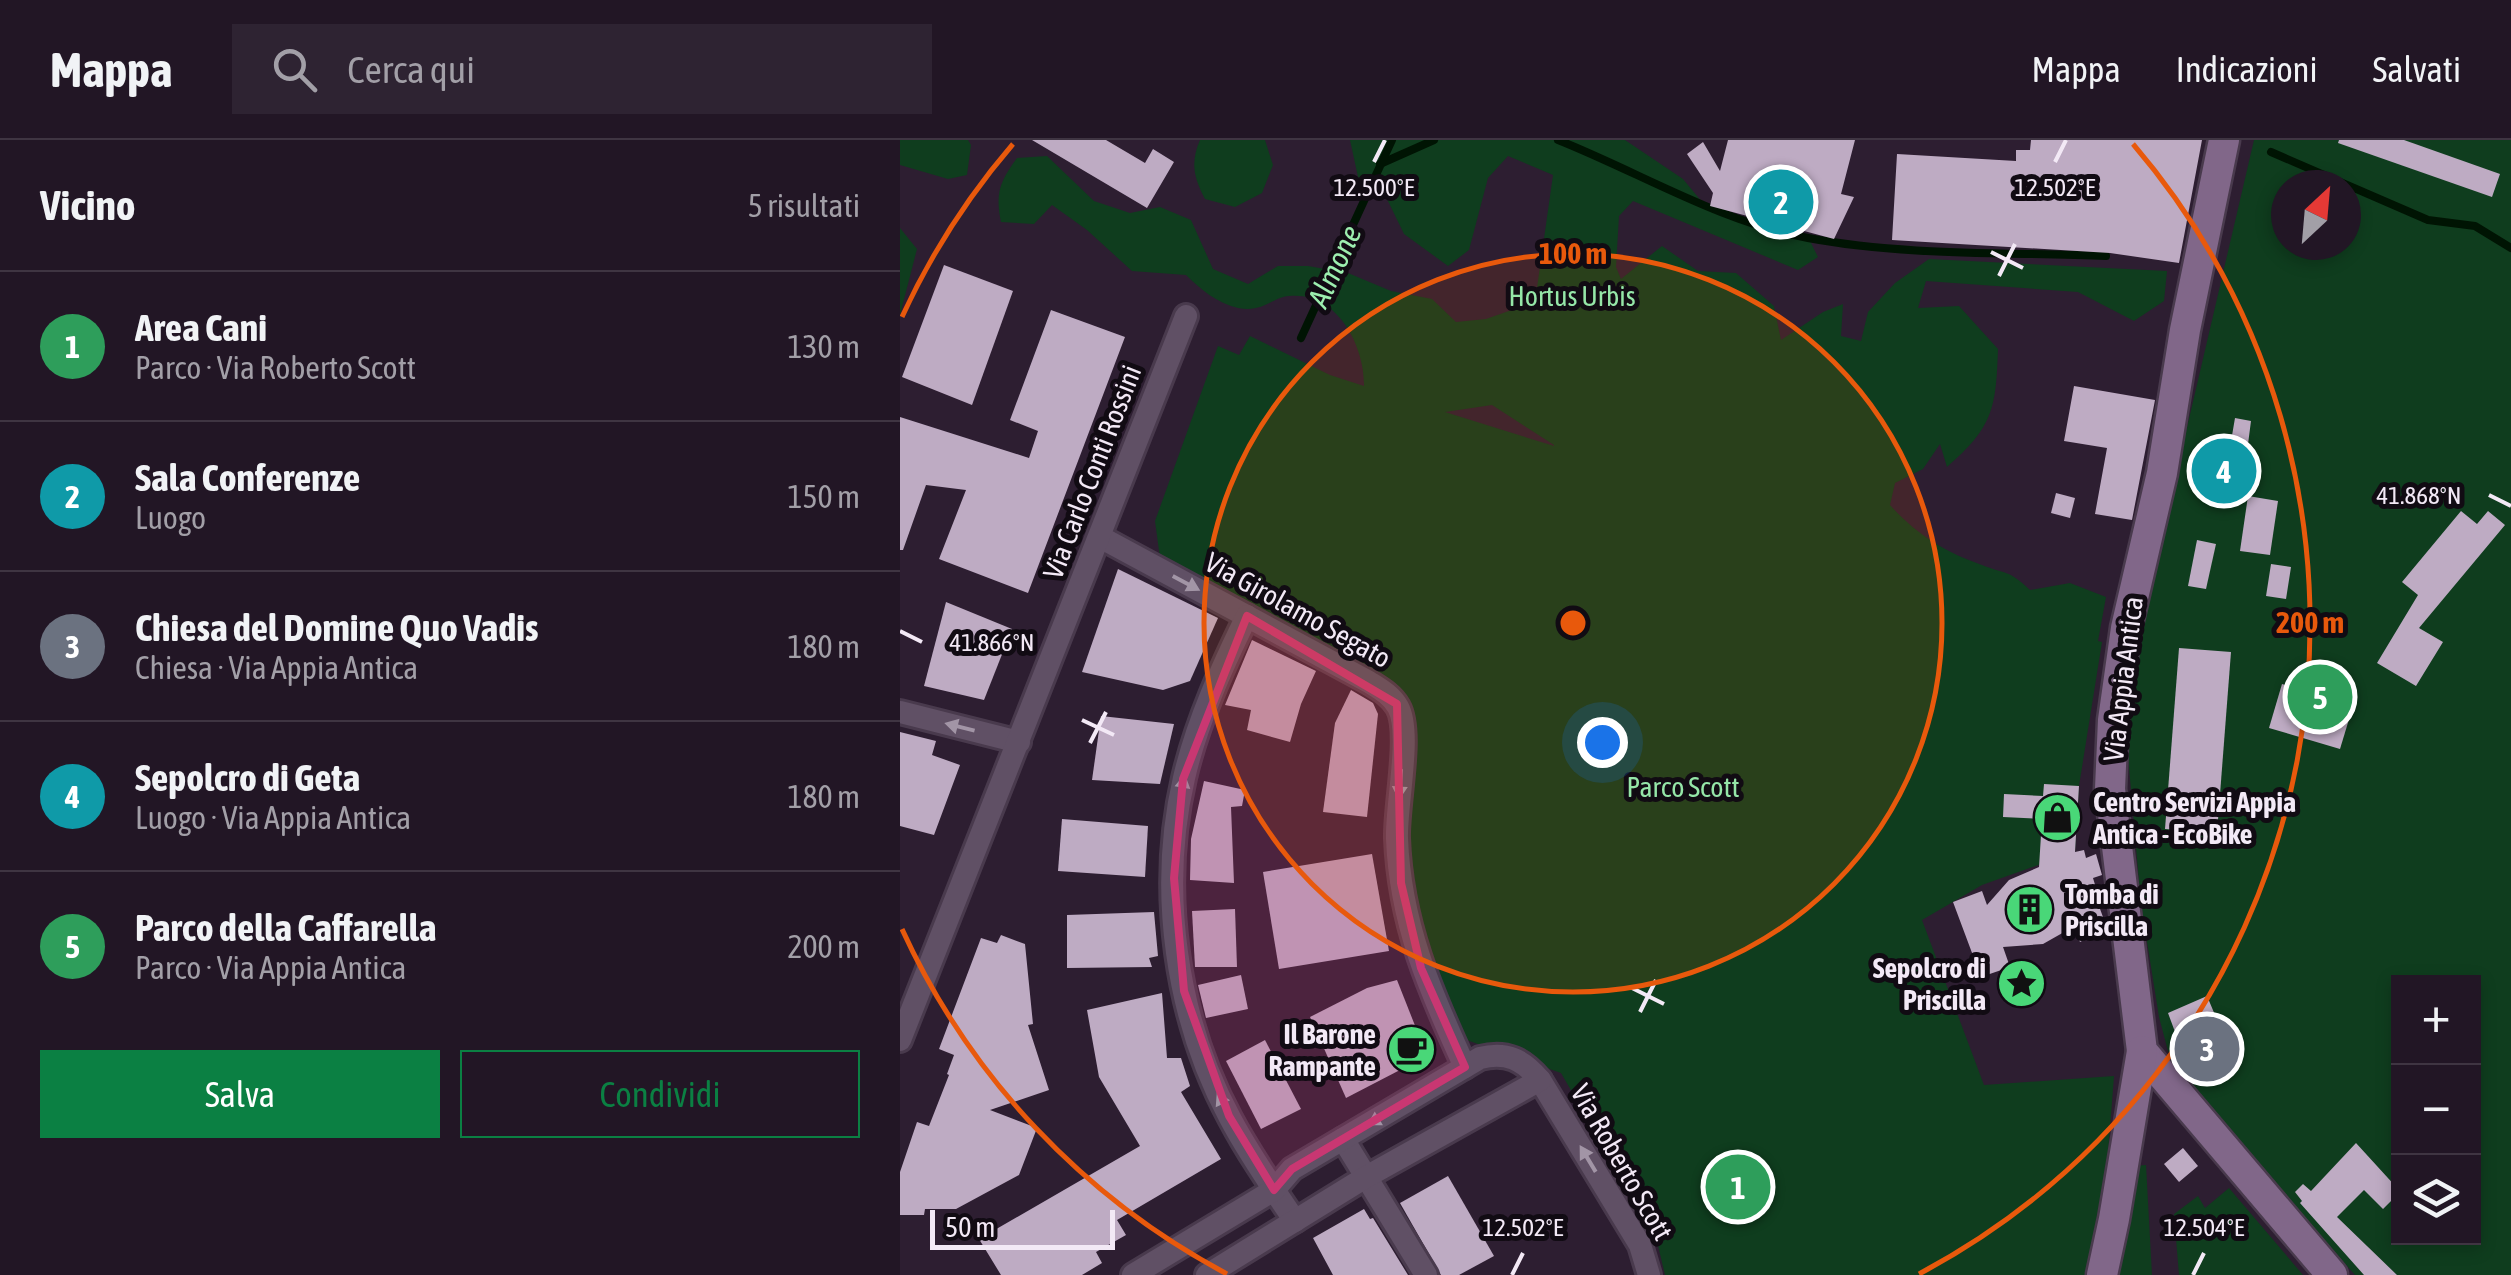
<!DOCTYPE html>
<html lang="it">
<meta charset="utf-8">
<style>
body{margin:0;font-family:"Asap Condensed",sans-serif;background:#2e2332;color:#f1f3f6}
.controls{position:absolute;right:30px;bottom:30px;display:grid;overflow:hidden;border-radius:0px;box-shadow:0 5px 15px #0003}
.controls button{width:90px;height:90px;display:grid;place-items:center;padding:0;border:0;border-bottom:2px solid #3f3542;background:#221625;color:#f1f3f6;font:50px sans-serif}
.compass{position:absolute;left:1371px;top:30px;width:90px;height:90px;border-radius:50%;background:#221625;box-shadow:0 5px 15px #0003;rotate:26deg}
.scale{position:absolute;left:30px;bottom:25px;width:185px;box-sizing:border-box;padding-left:10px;border:5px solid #f3e9f6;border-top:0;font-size:28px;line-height:35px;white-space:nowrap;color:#f3e9f6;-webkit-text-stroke:8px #110b13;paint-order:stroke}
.you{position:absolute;left:702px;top:602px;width:35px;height:35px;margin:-25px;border:8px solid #fff;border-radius:50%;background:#1a73e8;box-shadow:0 0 0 15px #1a73e833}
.badge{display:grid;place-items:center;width:65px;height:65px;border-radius:50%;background:#0b8043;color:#fff;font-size:32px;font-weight:700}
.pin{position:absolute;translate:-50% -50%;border:5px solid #fff;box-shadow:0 2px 10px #0006}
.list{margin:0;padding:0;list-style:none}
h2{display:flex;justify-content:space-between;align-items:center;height:130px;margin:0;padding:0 40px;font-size:42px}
h2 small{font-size:32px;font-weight:400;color:#a29fa7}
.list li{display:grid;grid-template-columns:65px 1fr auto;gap:30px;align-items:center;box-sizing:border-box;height:150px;padding:0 40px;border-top:2px solid #3f3542}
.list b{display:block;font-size:38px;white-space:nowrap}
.list p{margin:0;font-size:32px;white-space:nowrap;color:#a29fa7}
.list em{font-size:32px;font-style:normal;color:#a29fa7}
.actions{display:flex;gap:20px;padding:30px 40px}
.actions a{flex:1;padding:22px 0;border:2px solid #0b8043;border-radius:0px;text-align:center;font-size:35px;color:#0b8043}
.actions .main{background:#0b8043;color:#fff}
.icon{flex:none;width:55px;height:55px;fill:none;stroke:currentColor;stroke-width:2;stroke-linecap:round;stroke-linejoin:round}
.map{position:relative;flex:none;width:1611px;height:1135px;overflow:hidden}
header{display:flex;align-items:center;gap:60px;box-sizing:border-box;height:140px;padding:0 50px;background:#221625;border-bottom:2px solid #3f3542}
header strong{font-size:48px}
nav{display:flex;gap:55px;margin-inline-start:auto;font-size:35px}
.search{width:700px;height:90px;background:#2e2332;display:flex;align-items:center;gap:25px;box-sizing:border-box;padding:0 35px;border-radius:0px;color:#a29fa7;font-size:38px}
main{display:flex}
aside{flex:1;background:#221625}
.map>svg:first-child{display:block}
.green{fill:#0f3d1e;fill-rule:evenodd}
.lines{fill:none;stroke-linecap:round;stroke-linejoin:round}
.stream{stroke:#001403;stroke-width:8}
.building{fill:#beabc3}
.street-casing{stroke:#493a4d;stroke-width:28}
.secondary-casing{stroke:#493a4d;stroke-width:35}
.street{stroke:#605065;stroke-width:22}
.secondary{stroke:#816789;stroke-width:30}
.oneway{fill:#a295a6}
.marked{fill:#c93772;fill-opacity:0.2;stroke:#c93772;stroke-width:8;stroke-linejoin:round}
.ticks{fill:none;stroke:#f3e9f6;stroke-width:4}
.ring{fill:none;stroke:#e8590c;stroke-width:5}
.labels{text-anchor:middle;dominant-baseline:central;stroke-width:10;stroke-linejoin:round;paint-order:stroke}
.park-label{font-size:28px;fill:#95e6a8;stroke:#110b13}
.street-label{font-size:28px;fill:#f3e9f6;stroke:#110b13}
.poi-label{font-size:28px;font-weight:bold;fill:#f3e9f6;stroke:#110b13;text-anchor:start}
.water-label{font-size:30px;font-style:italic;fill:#9deeaf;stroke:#110b13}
.ticks-label{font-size:25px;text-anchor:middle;fill:#f3e9f6;stroke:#110b13;stroke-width:10;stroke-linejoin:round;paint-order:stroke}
.centre{fill:#e8590c;stroke:#110b13;stroke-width:5}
.ring-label{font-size:30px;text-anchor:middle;font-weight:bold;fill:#e8590c;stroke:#110b13;stroke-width:10;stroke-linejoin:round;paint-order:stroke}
</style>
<header>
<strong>Mappa</strong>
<div class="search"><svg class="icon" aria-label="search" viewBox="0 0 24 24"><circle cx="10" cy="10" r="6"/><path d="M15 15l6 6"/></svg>Cerca qui</div>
<nav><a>Mappa</a><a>Indicazioni</a><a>Salvati</a></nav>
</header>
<main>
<aside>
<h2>Vicino<small>5 risultati</small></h2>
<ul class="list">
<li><span class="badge" style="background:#2e9e5b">1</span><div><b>Area Cani</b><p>Parco · Via Roberto Scott</p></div><em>130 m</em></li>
<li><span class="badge" style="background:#0f9aa8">2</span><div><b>Sala Conferenze</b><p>Luogo</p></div><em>150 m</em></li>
<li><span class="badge" style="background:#6b7280">3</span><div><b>Chiesa del Domine Quo Vadis</b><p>Chiesa · Via Appia Antica</p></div><em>180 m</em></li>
<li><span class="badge" style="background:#0f9aa8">4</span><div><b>Sepolcro di Geta</b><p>Luogo · Via Appia Antica</p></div><em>180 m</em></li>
<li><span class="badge" style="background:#2e9e5b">5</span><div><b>Parco della Caffarella</b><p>Parco · Via Appia Antica</p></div><em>200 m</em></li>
</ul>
<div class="actions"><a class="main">Salva</a><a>Condividi</a></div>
</aside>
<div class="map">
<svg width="1611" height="1135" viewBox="0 0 1611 1135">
<rect width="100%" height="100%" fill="#2d1e31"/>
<g class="green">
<polygon points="0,0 68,0 71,5 67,35 48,39 0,25"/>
<path d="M300,0H365L373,25L362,53L335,67L305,59C294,38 290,23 300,0Z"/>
<path d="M450,0H725L783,39L807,68L907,95L918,117L898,130L733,61L719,76L716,127L721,139L762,106L798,131L836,133L874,166L881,200L923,172L943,164L941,196L961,201L968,172L995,143L1029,119L1267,131L1264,161L1234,181L1178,152L1026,141L1018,168L1059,166L1098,209C1096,269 1093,287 1047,327L1040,304L1023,329L995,343L990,365C1016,394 1045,412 1082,425C1107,435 1108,429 1130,450L1170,443L1206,457L1198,501L1202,502L1179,646L1175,712L1082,745L1022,780L1084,945L1214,936L1203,1079L1190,1135H765L756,1097L661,933L558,897C538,854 515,789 509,742C506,715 505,684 508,657C512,601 527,571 477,532L260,418L255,381L318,206L339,215L350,196L430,235L464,246C465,206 437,151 389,156C373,157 363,173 338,168C317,163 300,149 286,135L232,131L187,90L152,65L134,84L101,82C95,53 100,41 117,18L147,16L194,61L230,73L260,67L291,80L313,129L348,144L378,126H408L448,133L491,151L532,159L556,182L586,179L635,162L653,35L608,16L588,38L569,110L548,126L504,94L487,59L458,37ZM592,265L654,305V306L545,272Z"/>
<path d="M1354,0H1611V1135H1455L1285,942L1268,911L1259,877L1241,764L1225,582L1240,489ZM1386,45H1446V105H1386ZM1498,842H1574V1098H1498Z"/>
<polygon points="0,88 17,109 0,175"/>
<polygon points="1246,1025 1252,1135 1215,1135 1234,1026"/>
<polygon points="1329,1048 1403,1135 1279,1135 1274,1074 1298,1056 1305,1068"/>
</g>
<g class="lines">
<g class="stream">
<path d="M658,0C741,33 820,82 908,98C1005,116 1108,112 1206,116"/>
<polyline points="1371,12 1528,80 1575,86 1611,108"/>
<polyline points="480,24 534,0"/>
<polyline points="401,198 492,0"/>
</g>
</g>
<g class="building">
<polygon points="132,0 206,0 245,23 253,9 274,22 247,68"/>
<polygon points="828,0 955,0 941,54 954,57 934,99 810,66 813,53 787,14 803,2 820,31"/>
<polygon points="1131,0 1302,0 1279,123 1210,113 992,100 997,14 1116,21 1116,10 1130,10"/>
<polygon points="1439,0 1504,0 1600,34 1592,57 1438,3"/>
<polygon points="44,125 113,151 72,265 2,237"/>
<polygon points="151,170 225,197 128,453 39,419 66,350 26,345 3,410 0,410 0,277 129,318 138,291 110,280"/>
<polygon points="1174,246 1255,260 1232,380 1195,374 1207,308 1164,301"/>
<polygon points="1335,278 1351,281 1341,358 1302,343 1307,310 1328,319"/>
<polygon points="1156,353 1175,358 1170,378 1151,373"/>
<polygon points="1348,356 1378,361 1370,415 1340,411"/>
<polygon points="1561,371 1577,384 1588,371 1605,385 1519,488 1543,502 1516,546 1477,523 1518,455 1502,442"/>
<polygon points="1297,400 1316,404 1306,449 1288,446"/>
<polygon points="1371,424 1391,427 1386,459 1366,456"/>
<polygon points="218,429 318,478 290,541 263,550 182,532"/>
<polygon points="46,462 112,489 84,560 24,546"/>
<polygon points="352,500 416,531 401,564 390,602 347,590 351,570 325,565"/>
<polygon points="1279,508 1331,512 1317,693 1265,689"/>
<polygon points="1382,544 1453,566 1440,609 1369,588"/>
<polygon points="451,550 473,563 478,574 467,677 423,672 435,583"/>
<polygon points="201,576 274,584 260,644 192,640"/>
<polygon points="0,592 36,601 32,615 60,625 34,695 0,686"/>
<polygon points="304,641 345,650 342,666 331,667 334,743 290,740 291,699"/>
<polygon points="1144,644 1179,646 1175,712 1184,710 1186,718 1196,714 1202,735 1193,738 1196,748 1192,747 1207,788 1180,802 1173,787 1143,804 1103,807 1110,827 1081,837 1053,762 1082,751 1087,765 1109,740 1139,727 1142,679 1103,677 1104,654 1143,656"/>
<polygon points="162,679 248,686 245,737 158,731"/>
<polygon points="472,714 489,811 379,829 363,732"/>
<polygon points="335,769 337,827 295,827 292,771"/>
<polygon points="254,772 258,816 249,818 252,827 167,828 167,775"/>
<polygon points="101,795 125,804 133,884 128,885 149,950 90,970 137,988 119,1035 56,1069 25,1069 24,1075 0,1075 0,1032 17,982 29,986 49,935 47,934 54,915 39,909 81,798 97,803"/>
<polygon points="341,835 348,869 306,878 298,845"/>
<polygon points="497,840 527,916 446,958 410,877 467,848"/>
<polygon points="262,853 267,918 281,918 290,946 281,952 321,1019 217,1080 226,1095 196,1112 202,1123 182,1135 101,1135 79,1099 240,1006 199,937 187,870"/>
<polygon points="1307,856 1318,882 1326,879 1341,916 1292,935 1281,922 1271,902 1278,900 1268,873"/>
<polygon points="365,900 401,969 361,989 326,921"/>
<polygon points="1456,1003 1498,1049 1498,1054 1483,1069 1464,1050 1437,1077 1497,1135 1464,1135 1400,1063 1402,1061 1395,1052 1403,1044 1411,1051"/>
<polygon points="1283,1008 1298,1026 1279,1042 1264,1024"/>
<polygon points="548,1036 594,1116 559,1135 541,1135 500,1063"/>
<polygon points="464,1069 470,1079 473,1078 508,1135 433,1135 413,1098"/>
</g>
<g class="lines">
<defs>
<g id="street">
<path d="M200,397L469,542C480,549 491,555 498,567C512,592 496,665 497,698C500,783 530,851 565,927"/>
<path d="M347,476C322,527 297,582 284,638C258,750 276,878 330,978C349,1014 372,1047 395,1081"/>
<polyline points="0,572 119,602"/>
<polyline points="0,900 286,176"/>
<polyline points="640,940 740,1105 749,1135"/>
<polyline points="443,999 526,1135"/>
<path d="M233,1135L374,1050L392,1029L580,918C607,911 623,920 640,940L466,1037L307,1135"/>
</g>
<g id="secondary">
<polyline points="1324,0 1285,190 1262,333 1226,488 1213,580 1210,649 1242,911 1432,1135"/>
<polyline points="1202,1135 1214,1079 1242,911"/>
</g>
</defs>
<use href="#street" class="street-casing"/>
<use href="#secondary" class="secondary-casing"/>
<use href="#street" class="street"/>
<use href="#secondary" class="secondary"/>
</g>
<defs><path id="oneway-solid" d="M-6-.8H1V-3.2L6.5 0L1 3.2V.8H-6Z" transform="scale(2.5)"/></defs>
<g class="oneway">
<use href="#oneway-solid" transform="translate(286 443) rotate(28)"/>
<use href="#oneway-solid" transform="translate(60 587) rotate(-166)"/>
<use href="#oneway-solid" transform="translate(500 644) rotate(94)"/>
<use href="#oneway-solid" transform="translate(282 650) rotate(-80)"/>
<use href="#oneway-solid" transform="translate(324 966) rotate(-116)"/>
<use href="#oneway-solid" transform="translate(481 977) rotate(149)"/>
<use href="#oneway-solid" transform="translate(688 1019) rotate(-121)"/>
</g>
<path class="marked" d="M347,476L497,564L501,743L521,828L565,927L392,1029L374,1050L329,976L284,851L274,738L283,639Z"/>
<path class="ticks" d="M474,22L485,0M1155,22L1166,0M1091,112L1123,128M1099,136L1115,104M1589,355L1611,366M0,491L22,502M182,580L214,595M190,603L206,572M732,848L764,864M740,872L756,840M612,1135L623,1113M1293,1135L1304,1113"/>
<circle cx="673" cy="483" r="369" fill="#e8590c" fill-opacity=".12"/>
<g class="ring">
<circle cx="673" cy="483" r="369"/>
<path d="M327 1134A737 737 0 0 1 2 789M2 177A737 737 0 0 1 113 4M1233 4A737 737 0 0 1 1019 1134"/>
</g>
<defs>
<symbol id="shop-disc" viewBox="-11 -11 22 22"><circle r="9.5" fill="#49d778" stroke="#110b13"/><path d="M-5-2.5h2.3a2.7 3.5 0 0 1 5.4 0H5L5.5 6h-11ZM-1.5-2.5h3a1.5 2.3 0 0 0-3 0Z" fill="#111"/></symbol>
<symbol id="building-disc" viewBox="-11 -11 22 22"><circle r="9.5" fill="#49d778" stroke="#110b13"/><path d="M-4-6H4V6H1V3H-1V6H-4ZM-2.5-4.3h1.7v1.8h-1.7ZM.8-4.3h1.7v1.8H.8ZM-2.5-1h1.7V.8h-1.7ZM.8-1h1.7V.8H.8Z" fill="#111"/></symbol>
<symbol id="sight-disc" viewBox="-11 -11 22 22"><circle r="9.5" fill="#49d778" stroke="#110b13"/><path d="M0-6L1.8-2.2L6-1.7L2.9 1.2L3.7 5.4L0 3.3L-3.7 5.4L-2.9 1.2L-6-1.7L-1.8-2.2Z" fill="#111"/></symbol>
<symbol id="cafe-disc" viewBox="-11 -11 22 22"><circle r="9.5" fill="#49d778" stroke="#110b13"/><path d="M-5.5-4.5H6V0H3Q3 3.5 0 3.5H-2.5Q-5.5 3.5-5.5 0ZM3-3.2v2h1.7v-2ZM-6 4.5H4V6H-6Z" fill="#111"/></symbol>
</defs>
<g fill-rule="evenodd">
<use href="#shop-disc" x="1130" y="650" width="55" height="55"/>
<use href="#building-disc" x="1102" y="742" width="55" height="55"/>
<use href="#sight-disc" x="1094" y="816" width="55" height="55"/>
<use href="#cafe-disc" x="484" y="882" width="55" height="55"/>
</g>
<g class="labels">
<g class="park-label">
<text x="672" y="156">Hortus Urbis</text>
<text x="783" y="647">Parco Scott</text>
</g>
<g class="street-label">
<text transform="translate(192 332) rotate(-69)">Via Carlo Conti Rossini</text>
<text transform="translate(398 470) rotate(29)">Via Girolamo Segato</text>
<text transform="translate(1223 539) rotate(-83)">Via Appia Antica</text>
<text transform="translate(722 1022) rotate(60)">Via Roberto Scott</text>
</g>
<g class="poi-label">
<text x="1193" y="662">Centro Servizi Appia<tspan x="1193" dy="32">Antica - EcoBike</tspan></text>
<text x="1165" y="754">Tomba di<tspan x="1165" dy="32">Priscilla</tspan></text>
<text x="1086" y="828" text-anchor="end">Sepolcro di<tspan x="1086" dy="32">Priscilla</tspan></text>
<text x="476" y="894" text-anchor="end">Il Barone<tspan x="476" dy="32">Rampante</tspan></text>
</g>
<g class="water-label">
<text transform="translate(434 126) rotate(-65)">Almone</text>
</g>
</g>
<g class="ticks-label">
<text x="474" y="56">12.500°E</text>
<text x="1155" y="56">12.502°E</text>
<text x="1519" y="364">41.868°N</text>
<text x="92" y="511">41.866°N</text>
<text x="623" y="1096">12.502°E</text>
<text x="1304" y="1096">12.504°E</text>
</g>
<circle cx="673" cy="483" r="15" class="centre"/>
<g class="ring-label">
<text x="673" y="124">100 m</text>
<text x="1410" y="493">200 m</text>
</g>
</svg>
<div class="controls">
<button>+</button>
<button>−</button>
<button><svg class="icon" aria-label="layers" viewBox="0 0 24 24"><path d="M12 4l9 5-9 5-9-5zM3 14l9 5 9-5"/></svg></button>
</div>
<svg class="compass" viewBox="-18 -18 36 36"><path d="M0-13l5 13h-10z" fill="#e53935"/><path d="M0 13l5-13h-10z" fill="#a29fa7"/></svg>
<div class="scale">50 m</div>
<div class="you"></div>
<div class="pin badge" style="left:838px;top:1047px;background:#2e9e5b">1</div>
<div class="pin badge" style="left:881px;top:62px;background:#0f9aa8">2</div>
<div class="pin badge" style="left:1307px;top:909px;background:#6b7280">3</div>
<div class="pin badge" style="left:1324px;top:331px;background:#0f9aa8">4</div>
<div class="pin badge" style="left:1420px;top:557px;background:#2e9e5b">5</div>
</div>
</main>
